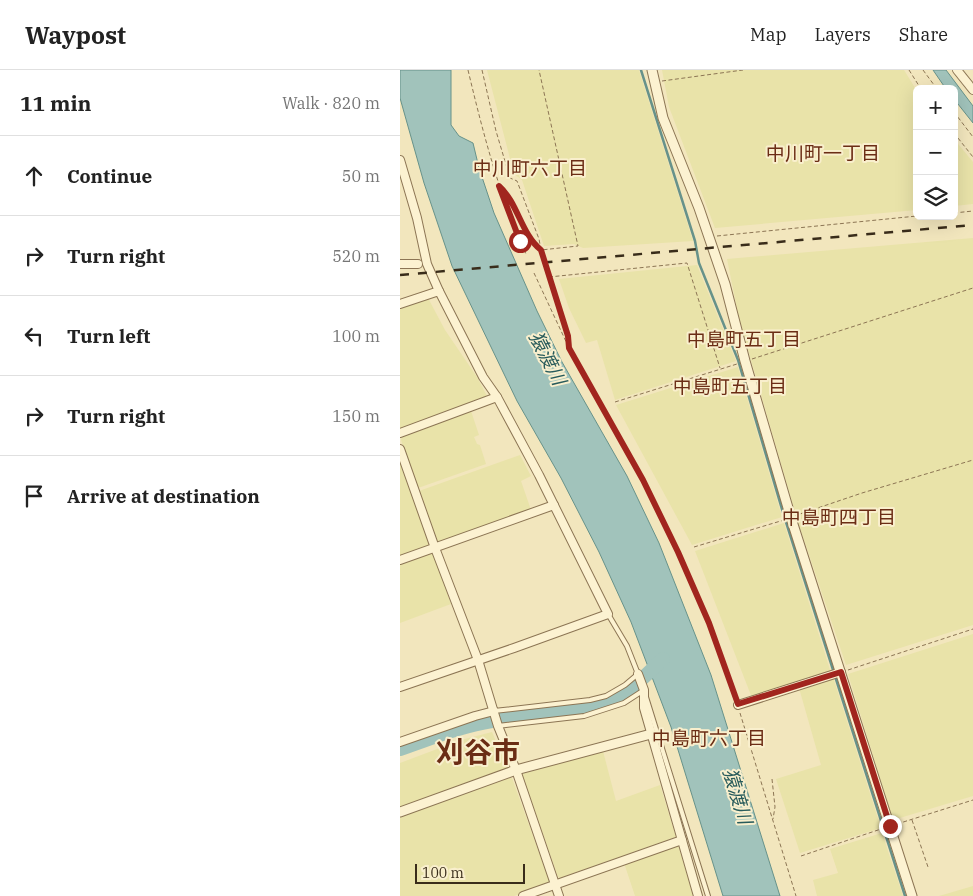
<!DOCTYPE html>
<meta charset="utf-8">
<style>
body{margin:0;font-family:"IBM Plex Serif","Noto Sans JP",serif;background:#f6f6f6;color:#222}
.controls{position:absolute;right:15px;top:15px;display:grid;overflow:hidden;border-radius:8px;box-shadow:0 5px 20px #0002}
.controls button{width:45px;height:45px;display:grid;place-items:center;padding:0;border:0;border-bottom:1px solid #e0e0e0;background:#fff;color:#222;font:25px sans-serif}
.scale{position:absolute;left:15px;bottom:12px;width:110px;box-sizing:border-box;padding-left:5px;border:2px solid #392c1a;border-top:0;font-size:14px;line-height:18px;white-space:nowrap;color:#392c1a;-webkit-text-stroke:4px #f9efcd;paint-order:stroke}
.stop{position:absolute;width:15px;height:15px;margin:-11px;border:4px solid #a1251e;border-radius:50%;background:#fff}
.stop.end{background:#a1251e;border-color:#fff;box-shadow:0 1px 5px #0008}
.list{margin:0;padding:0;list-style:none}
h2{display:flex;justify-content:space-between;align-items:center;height:65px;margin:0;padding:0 20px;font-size:21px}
h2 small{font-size:16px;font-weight:400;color:#767676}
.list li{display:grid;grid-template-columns:32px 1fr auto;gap:15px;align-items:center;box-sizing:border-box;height:80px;padding:0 20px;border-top:1px solid #e0e0e0}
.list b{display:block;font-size:19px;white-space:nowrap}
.list em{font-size:16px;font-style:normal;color:#767676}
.icon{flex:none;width:28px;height:28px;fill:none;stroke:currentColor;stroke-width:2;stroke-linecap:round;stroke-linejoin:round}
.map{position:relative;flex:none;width:573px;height:826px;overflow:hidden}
header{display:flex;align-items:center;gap:30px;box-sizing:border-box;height:70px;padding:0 25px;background:#fff;border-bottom:1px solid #e0e0e0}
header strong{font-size:24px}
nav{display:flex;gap:28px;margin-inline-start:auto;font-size:18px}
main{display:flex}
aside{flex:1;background:#fff}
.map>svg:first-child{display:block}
.farmland{fill:#e9e3a9}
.water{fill:#a1c3bb;stroke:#67928a}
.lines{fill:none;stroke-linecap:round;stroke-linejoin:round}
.stream{stroke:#67928a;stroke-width:2.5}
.river{stroke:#a1c3bb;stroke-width:14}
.service-casing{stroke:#8c7554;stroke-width:6}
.minor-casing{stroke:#8c7554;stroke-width:10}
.tertiary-casing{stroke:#8c7554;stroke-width:11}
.path{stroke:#8c7554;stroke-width:1;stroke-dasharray:4 2.5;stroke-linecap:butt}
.service{stroke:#fcf2d1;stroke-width:4}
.minor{stroke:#fcf2d1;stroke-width:8}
.tertiary{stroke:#fcf2d1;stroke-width:9}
.rail{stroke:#392c1a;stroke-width:2.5;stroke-dasharray:9 9;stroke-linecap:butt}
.route{stroke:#a1251e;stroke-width:6}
.labels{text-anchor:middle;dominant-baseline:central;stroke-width:4;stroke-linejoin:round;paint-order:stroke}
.neighbourhood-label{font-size:19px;fill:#6b2d15;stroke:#f9efcd}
.water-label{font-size:19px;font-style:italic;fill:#285b5b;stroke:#f9efcd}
.town-label{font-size:28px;font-weight:bold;fill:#6b2d15;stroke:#f9efcd}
</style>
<header>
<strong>Waypost</strong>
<nav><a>Map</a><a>Layers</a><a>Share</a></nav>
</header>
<main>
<aside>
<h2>11 min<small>Walk · 820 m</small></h2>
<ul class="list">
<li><svg class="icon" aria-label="ahead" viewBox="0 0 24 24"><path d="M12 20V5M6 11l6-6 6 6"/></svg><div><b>Continue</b></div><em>50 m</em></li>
<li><svg class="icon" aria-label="right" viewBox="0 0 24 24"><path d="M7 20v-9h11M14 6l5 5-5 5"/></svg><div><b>Turn right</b></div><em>520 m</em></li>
<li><svg class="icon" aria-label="left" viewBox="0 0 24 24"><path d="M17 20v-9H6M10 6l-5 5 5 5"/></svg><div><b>Turn left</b></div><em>100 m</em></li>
<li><svg class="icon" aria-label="right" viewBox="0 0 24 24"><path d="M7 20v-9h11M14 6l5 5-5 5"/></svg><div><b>Turn right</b></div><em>150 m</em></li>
<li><svg class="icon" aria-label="arrive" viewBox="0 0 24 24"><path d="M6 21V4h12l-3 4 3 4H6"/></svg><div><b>Arrive at destination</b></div></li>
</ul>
</aside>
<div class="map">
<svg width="573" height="826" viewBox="0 0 573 826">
<rect width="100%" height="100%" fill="#f2e6bd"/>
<g class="farmland">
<polygon points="87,0 239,0 293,171 183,178 174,174 144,176 122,110 114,104"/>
<polygon points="262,0 504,0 517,21 517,140 315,158 269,37"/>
<polygon points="554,69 573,92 573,134 554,136"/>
<polygon points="573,168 573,555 446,595 397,449 339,249 327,189"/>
<polygon points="297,195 336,291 215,330 197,270 186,273 169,238 159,209"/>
<polygon points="28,228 45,260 77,307 88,328 0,359 0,238"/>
<polygon points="338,297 382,447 292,475 216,335"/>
<polygon points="71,341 79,365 74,367 77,374 80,375 86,394 18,418 1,370 2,366"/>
<polygon points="120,385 131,406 121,411 131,440 40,473 37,472 19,421"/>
<polygon points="0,387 30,474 29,477 0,487"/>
<polygon points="384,453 431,603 352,628 295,481"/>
<polygon points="31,482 33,483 51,534 0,553 0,493"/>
<polygon points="573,564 573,726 493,750 448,604"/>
<polygon points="433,607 481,758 400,783 376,709 421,695 399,618"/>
<polygon points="92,662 108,699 0,737 0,693 61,670"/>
<polygon points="203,681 216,731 260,715 276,767 160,808 158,807 122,704"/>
<polygon points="109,708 112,708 150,813 114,826 0,826 0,747"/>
<polygon points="482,763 503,826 417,826 413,810 438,803 430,779"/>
<polygon points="278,774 293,826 235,826 224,793"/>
<polygon points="573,816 573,826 539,826"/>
</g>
<g class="water">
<polygon points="0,0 51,0 51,55 59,66 73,73 79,98 94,143 137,241 162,292 227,406 259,473 311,605 380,826 323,826 271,657 231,552 199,482 161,408 117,331 52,196 24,113 0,28"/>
<polygon points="533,0 546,0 573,36 573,53 554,29 554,19 546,19"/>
</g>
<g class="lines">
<polyline class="stream" points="241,0 295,171 299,193 338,290 384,446 505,826"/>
<path class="river" d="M0,679C30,669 60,656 92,651C135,643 192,646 229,620C241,611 252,599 263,589"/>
<defs>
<g id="service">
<polyline points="246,627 308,826"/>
<polyline points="94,641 190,630 206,626 225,615 238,604 227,576 208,544"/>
<polyline points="98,656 184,646 224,633 244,620"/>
</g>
<g id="minor">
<polyline points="557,0 573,20"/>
<polyline points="0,90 17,148 27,194 39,221"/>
<polyline points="0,194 18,194"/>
<polyline points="0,234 39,221 83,307 97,327 139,405 208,544 114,578 0,617"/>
<polyline points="0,363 97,327"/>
<polyline points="0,379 35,478 78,590 98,656 116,700 159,826"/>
<polyline points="0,490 154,435"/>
<polyline points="238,604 244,620 244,638 298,826"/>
<polyline points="338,635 441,602"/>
<polyline points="0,672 75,646 94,641"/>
<polyline points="123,826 282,770"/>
</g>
<g id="tertiary">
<polyline points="252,0 263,48 299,138 325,214 345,291 391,448 512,826"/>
<polyline points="0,742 116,700 251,664"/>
</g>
</defs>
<use href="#service" class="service-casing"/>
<use href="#minor" class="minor-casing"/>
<use href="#tertiary" class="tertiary-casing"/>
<g class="path">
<path d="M68,0C83,63 99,125 126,184"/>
<polyline points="82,0 96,61 110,108 117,111 139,169 141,180 178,176 139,0"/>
<polyline points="509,0 521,19"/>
<polyline points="523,0 537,19"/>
<polyline points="262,11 343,0"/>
<polyline points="554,42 573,67"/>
<polyline points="554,63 573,87"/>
<path d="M100,116C119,133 121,164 141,180L168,266L169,275"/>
<polyline points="554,143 573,141"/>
<polyline points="317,166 517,146"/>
<polyline points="134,203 169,278 243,410 278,482 309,553 335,627"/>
<polyline points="149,207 287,193 320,298"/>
<polyline points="352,289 573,218"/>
<polyline points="215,332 337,294"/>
<polyline points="400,444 462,423 573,390"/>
<polyline points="294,477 384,450"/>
<polyline points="448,600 573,559"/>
<polyline points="340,643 396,826"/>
<polyline points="372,709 375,737 373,749"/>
<polyline points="512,750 528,797"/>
<polyline points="497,754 573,730"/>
<polyline points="401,786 481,759"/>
</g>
<use href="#service" class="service"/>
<use href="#minor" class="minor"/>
<use href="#tertiary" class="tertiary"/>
<polyline class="rail" points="0,205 573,155"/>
</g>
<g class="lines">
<path class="route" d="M120,171L99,116C118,133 121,164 141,180L168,266L169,278L243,410L278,482L309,553L338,634L441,602L490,756"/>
</g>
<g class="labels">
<g class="neighbourhood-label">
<text x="423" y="83">中川町一丁目</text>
<text x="130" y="98">中川町六丁目</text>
<text x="344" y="269">中島町五丁目</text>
<text x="330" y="316">中島町五丁目</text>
<text x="439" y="447">中島町四丁目</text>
<text x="309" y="668">中島町六丁目</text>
</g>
<g class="water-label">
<text transform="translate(148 288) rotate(63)">猿渡川</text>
<text transform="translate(338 726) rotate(73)">猿渡川</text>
</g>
<g class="town-label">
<text x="78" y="681">刈谷市</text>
</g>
</g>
</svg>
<div class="controls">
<button>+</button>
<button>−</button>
<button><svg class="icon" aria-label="layers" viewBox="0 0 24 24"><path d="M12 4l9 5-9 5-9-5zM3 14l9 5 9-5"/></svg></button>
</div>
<div class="scale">100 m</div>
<div class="stop" style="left:120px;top:171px"></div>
<div class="stop end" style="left:490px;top:756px"></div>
</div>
</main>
